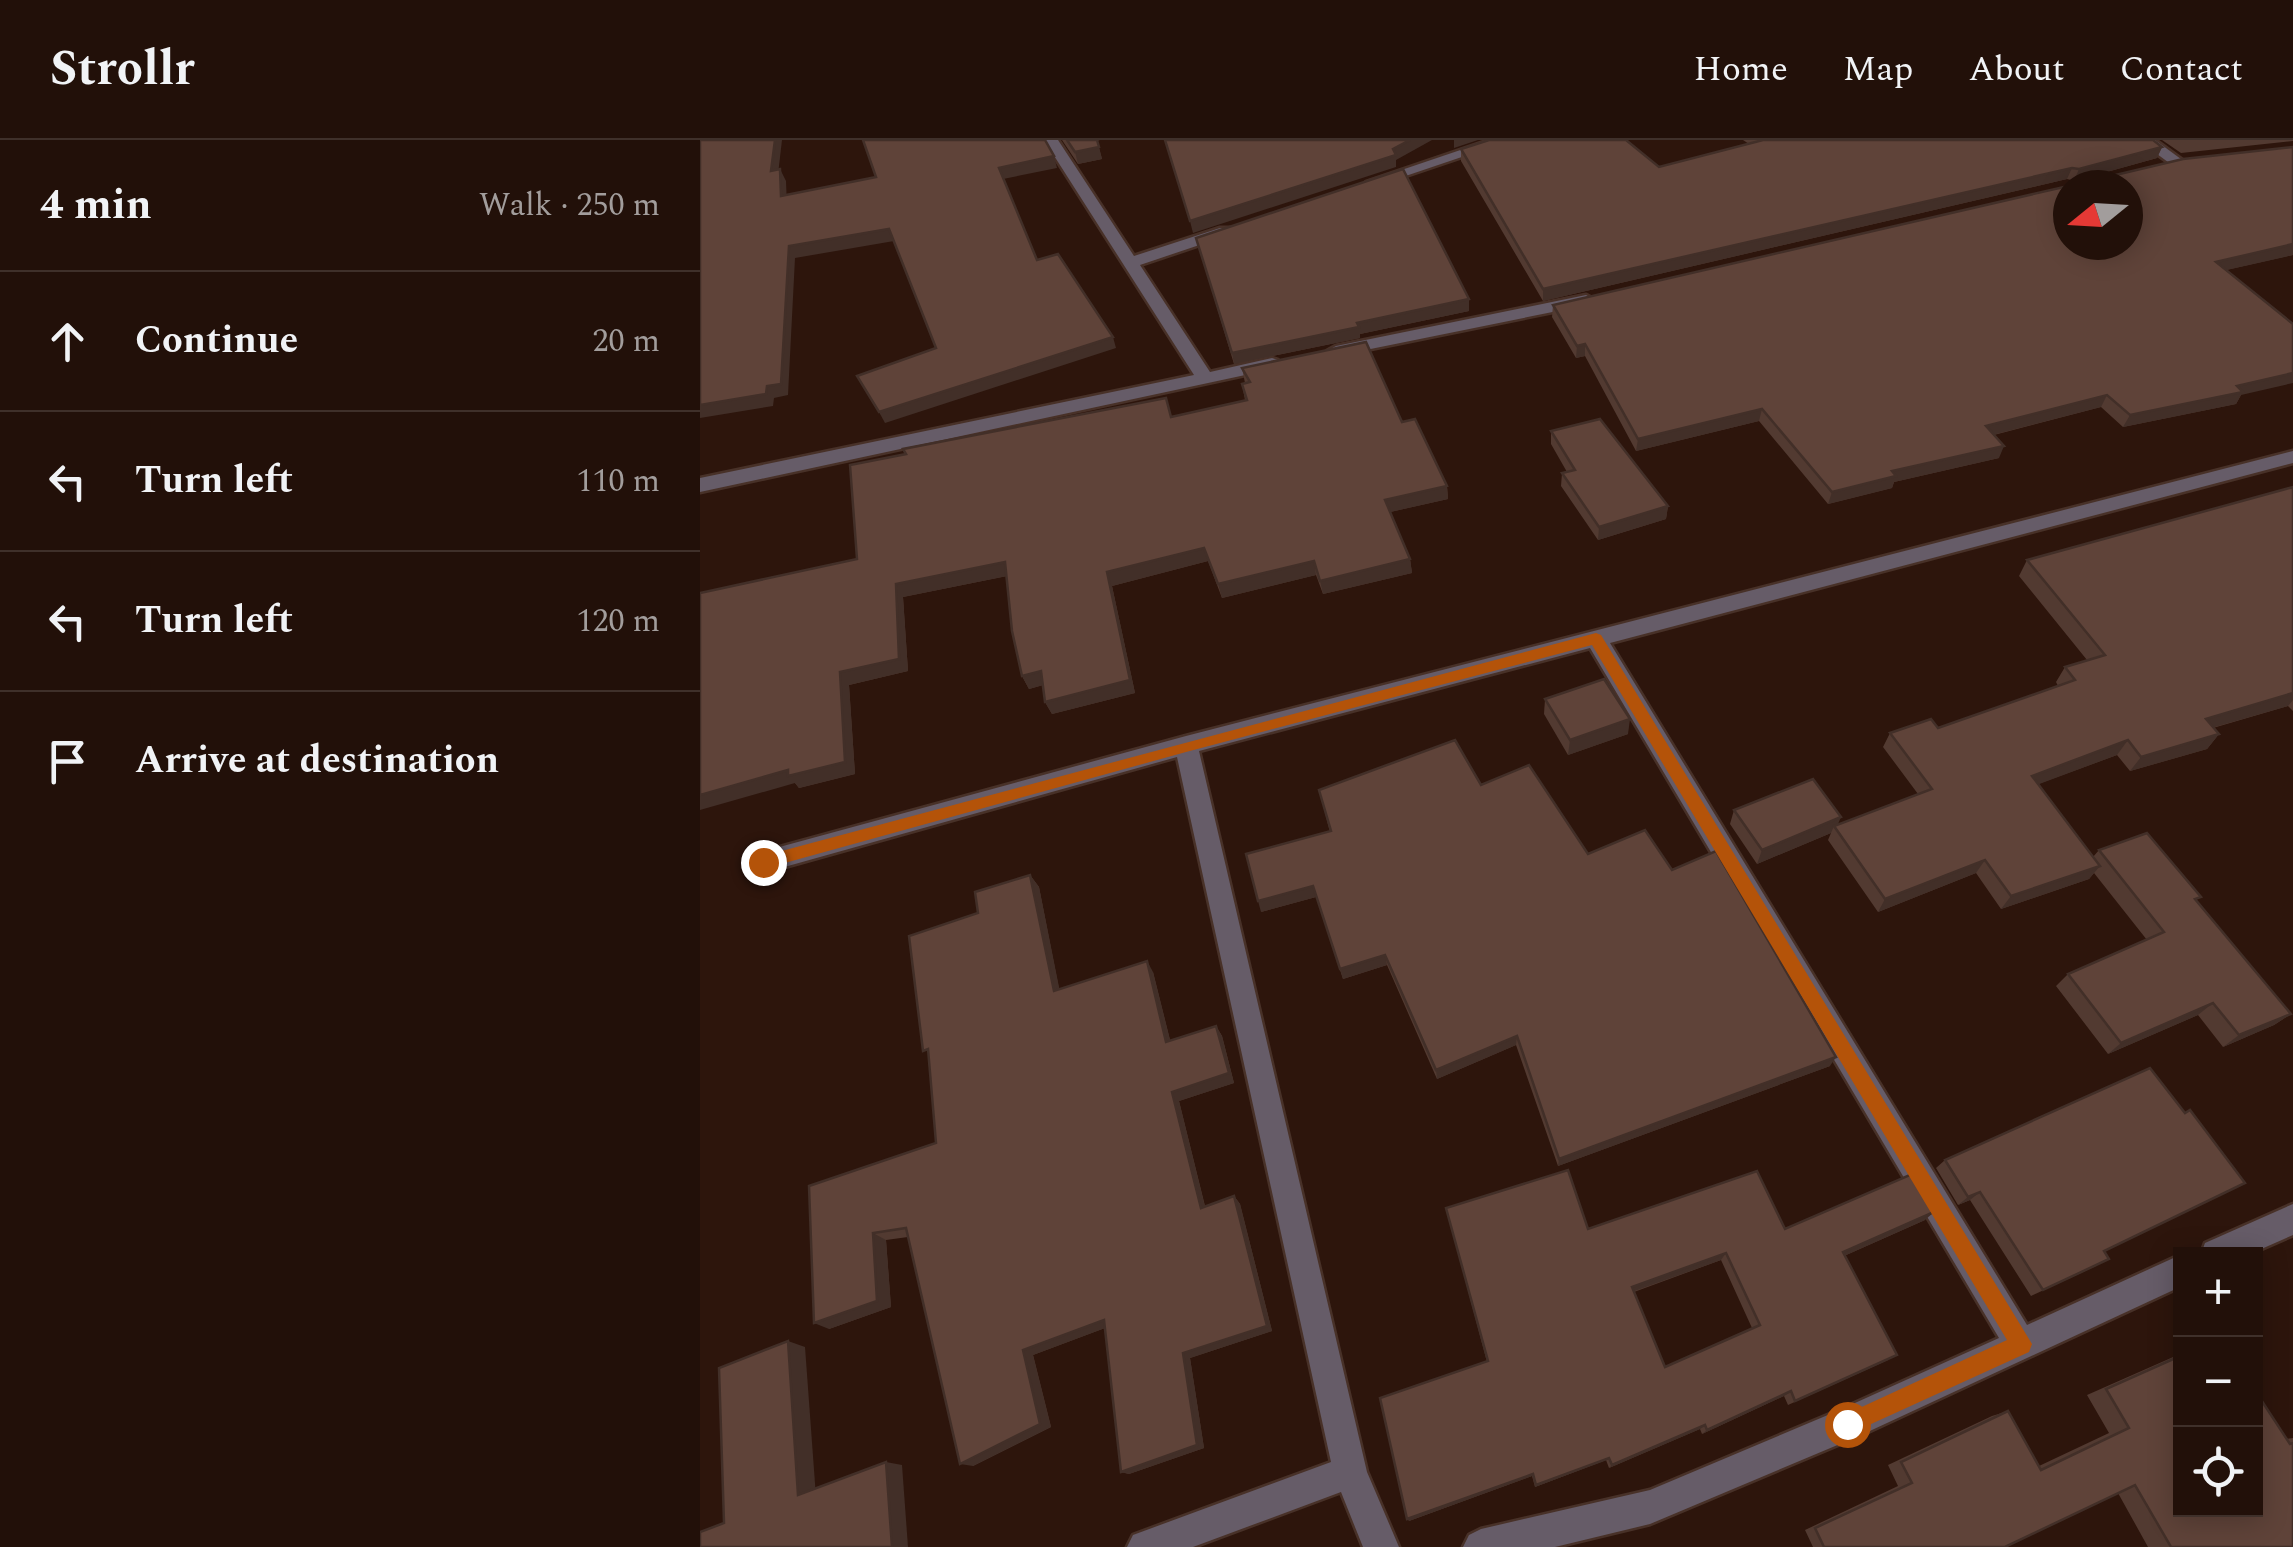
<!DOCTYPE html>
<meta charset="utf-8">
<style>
body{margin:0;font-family:Spectral,serif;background:#2e1e17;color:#f1f3f6}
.controls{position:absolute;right:30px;bottom:30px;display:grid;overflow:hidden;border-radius:0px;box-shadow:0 5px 25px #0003}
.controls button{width:90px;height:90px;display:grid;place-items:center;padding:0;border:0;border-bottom:2px solid #3f302a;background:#221009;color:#f1f3f6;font:50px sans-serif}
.compass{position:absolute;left:1353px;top:30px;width:90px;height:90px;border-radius:50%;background:#221009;box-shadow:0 5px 25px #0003;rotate:252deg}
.stop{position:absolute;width:30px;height:30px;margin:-22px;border:8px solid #b45309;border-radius:50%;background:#fff}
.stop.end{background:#b45309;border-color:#fff;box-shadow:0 2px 10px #0008}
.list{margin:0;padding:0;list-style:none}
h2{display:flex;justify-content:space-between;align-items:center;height:130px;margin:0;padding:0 40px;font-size:42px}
h2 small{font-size:32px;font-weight:400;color:#a29d9c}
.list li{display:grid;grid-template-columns:65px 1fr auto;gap:30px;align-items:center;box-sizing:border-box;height:140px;padding:0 40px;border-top:2px solid #3f302a}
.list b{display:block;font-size:38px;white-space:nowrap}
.list em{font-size:32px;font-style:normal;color:#a29d9c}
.icon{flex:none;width:55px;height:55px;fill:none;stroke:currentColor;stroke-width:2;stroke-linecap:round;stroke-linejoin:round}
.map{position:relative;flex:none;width:1593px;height:1407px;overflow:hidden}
header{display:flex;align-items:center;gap:60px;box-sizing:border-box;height:140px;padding:0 50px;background:#221009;border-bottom:2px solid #3f302a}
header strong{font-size:48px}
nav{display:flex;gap:55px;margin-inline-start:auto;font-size:35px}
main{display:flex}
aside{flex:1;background:#221009}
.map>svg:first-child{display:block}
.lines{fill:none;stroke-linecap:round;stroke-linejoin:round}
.minor-casing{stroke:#483128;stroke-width:5}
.minor{fill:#665c68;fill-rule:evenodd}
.wall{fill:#523a31;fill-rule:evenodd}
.shaded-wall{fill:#422f28}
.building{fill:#5f4339;stroke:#422f28;stroke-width:2.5;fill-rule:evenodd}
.route{fill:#b45309}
</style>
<header>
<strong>Strollr</strong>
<nav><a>Home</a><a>Map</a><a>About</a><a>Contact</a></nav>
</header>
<main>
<aside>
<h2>4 min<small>Walk · 250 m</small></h2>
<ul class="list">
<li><svg class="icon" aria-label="ahead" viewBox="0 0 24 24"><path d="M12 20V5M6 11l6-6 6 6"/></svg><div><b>Continue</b></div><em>20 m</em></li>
<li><svg class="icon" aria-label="left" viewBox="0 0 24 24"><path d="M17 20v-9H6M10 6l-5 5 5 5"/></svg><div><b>Turn left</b></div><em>110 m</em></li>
<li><svg class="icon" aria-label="left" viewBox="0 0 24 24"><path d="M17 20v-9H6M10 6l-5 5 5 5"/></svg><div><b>Turn left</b></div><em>120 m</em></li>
<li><svg class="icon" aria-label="arrive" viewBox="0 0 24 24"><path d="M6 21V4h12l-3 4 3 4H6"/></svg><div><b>Arrive at destination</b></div></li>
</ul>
</aside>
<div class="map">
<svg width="1593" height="1407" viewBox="0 0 1593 1407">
<rect width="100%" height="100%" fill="#2d150c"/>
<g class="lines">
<defs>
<g id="minor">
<polygon points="344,0 358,0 434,116 520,88 532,88 532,94 440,125 510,232 572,218 578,220 578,228 0,352 0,338 494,235"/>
<polygon points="790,0 812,0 679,45 666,42"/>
<polygon points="1438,0 1455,0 1485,22 1472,25"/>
<polygon points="886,155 895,160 892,164 636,216 627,211 636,206"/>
<polygon points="1593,311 1593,323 910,503 1327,1185 1480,1115 1480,1147 1159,1296 950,1384 855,1407 763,1407 769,1395 781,1389 950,1350 1135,1272 1299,1198 890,508 499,611 667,1332 699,1407 663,1407 641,1352 493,1407 427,1407 433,1395 631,1322 477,617 63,733 54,730 50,722 54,714 486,596"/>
<polygon points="1593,1064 1593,1095 1550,1114 1501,1114 1505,1103"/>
</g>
</defs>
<use href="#minor" class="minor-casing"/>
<use href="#minor" class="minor"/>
</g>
<g class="wall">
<polygon points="362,0 400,0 397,1 402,19 378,24"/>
<polygon points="1043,0 1453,0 1462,7 1457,18 1389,37 1407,37 1593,7 1593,115 1526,130 1541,255 1536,264 1423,287 1401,267 1294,295 1299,318 1194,342 1192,348 1128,364 1059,281 936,311 885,216 876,218 852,177 853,165 1368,105 1375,41 1367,39 843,161 761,21 761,9 959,27 1049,4"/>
<polygon points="1462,0 1593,0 1593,1 1481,13"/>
<polygon points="496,98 769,171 660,194 660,198 534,224"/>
<polygon points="542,228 702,282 747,346 748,359 690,372 710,419 712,433 623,454 616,435 522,458 508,421 412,446 435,553 352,574 345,562 343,545 329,549 322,536 307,436 203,457 208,531 149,545 155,634 99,648 95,643 157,419 471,277 545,260 542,244 545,243"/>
<polygon points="851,291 968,366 966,379 898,400 861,346 862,333 867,332 851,304"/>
<polygon points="1593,347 1593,571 1588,566 1513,588 1519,594 1507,609 1430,631 1417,615 1338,644 1393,717 1399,710 1497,761 1591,874 1574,885 1523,907 1498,875 1408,914 1356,846 1368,834 1447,800 1394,733 1389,739 1301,769 1276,733 1178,772 1128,700 1131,693 1057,724 1030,684 1034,670 1138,685 1218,654 1183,607 1190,593 1238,588 1358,546 1356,542 1365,527 1387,520 1319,436 1327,420"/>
<polygon points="845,559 928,594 868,615 844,574"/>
<polygon points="781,645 888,714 972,730 1130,926 858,1026 816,905 737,939 687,825 643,839 616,757 561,772 630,692 619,650"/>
<polygon points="330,735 339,747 359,849 453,832 470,900 516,886 522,896 534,943 479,961 505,1066 534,1056 540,1064 572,1191 490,1218 504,1308 429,1334 421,1332 405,1188 333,1215 351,1287 273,1326 208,1097 186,1100 191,1167 129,1189 109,1046 236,1003 228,916 278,773"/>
<polygon points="1245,1020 1405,1111 1396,1126 1331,1156 1270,1060 1258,1065 1236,1028"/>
<path d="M746,1068L888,1089H1085L1225,1080L1144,1116L1188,1220L1088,1265L1084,1256L1002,1294L1000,1289L909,1328L906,1320L835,1347L832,1336L709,1381L787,1222ZM1021,1120L1052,1188L965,1227L934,1152Z"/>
<polygon points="1480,1214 1480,1370 1586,1299 1593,1298 1593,1407 1448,1407 1418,1353 1305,1407 1113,1407 1105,1390 1198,1346 1188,1325 1292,1276 1308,1271 1339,1326 1409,1293 1387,1255"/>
</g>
<g class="shaded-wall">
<polygon points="75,0 82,0 77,43 71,31"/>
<polygon points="710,0 732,0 696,20 696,27 493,93 490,81 693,9"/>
<polygon points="754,0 778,0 754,8"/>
<polygon points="399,7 402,19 378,24 375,12"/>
<polygon points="1462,7 1457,18 1374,41 1379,29"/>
<polygon points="354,16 357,28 303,39 299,28"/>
<polygon points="1372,28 1367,39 843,161 843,149"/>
<polygon points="80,29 86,41 87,67 81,56"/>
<polygon points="189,89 194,101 95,118 88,255 74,258 73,266 0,278 0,265 89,106"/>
<polygon points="1593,104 1593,115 1509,134 1516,122"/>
<polygon points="769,159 769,171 660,194 660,198 534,224 532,213 657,183"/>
<polygon points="413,197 416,208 185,283 179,272"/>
<polygon points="885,204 885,216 876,218 877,206"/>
<polygon points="1593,233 1593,243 1541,255 1536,264 1423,287 1430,275 1537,246"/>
<polygon points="1407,255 1401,267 1281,298 1286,286"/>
<polygon points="1062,269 1059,281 936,311 938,299"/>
<polygon points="1304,306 1299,318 1194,342 1192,348 1128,364 1132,352 1192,331"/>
<polygon points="747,346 748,359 686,373 685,360"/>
<polygon points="968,366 966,379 898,400 899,387"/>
<polygon points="504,408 508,421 412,446 435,553 352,574 345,562 407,432"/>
<polygon points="710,419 712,433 623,454 620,441"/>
<polygon points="614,421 616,435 522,458 518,444"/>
<polygon points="305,422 312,435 203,457 208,531 149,545 155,634 99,648 95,643 0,670 0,655 140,532 196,444"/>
<polygon points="341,531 347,544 329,549 322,536"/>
<polygon points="1593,553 1593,560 1588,566 1494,593 1506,579"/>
<polygon points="930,579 928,594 868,615 870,600"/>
<polygon points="1519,594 1507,609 1430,631 1441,617"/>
<polygon points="1428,600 1417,615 1323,650 1332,636"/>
<polygon points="1141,677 1136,689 1134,686 1131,693 1057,724 1062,710"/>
<polygon points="1285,720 1276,733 1178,772 1185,759"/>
<polygon points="1400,726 1389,739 1301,769 1311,756"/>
<polygon points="330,735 339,747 362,862 354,851"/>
<polygon points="613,746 616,757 561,772 558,761"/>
<polygon points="685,815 687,825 643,839 640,829"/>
<polygon points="447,821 453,832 473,912 466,902"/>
<polygon points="1513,863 1498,875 1408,914 1421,903"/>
<polygon points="1591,874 1574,885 1523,907 1539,895"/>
<polygon points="516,886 522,896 534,943 479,961 507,1075 501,1068 472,952"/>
<polygon points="817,896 816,905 737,939 736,930"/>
<polygon points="1136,917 1130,926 858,1026 859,1019"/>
<polygon points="1280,1052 1270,1060 1258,1065 1268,1057"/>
<polygon points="534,1056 540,1064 572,1191 490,1218 504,1308 429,1334 421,1332 483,1213"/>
<polygon points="1234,1072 1225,1080 1135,1120 1143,1112"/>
<polygon points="173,1093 186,1100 191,1167 129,1189 114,1183"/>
<polygon points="1026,1113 1021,1120 929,1153 932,1147"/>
<polygon points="404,1180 413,1185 333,1215 351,1287 273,1326 260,1324 323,1210"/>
<polygon points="88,1201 105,1207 116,1357 98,1355"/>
<polygon points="1091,1251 1084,1256 1002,1294 1007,1290"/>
<polygon points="1005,1285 1000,1289 909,1328 912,1325"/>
<polygon points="909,1318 906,1320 835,1347 836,1345"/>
<polygon points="186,1322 202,1325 208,1407 192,1407"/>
<polygon points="833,1334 832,1336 709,1381 707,1379"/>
</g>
<g class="building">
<polygon points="0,0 75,0 71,31 80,29 81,56 176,37 163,0 345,0 354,16 299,28 337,120 358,114 413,197 179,272 157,236 236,208 189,89 89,106 81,244 67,246 66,254 0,265"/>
<polygon points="367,0 397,0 399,7 375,12"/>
<polygon points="465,0 710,0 693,9 696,15 490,81"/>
<polygon points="789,0 926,0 959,27 1063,0 1453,0 1462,7 1379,29 1372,28 843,149 761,9"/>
<polygon points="1593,7 1593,104 1516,122 1593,184 1593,233 1537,246 1543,252 1430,275 1407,255 1286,286 1304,306 1192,331 1196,336 1132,352 1062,269 938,299 885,204 877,206 853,165 1368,46 1368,105 1428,105 1428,45 1373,45 1377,37 1407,37 1483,19"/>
<polygon points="703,29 769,159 657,183 659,187 532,213 496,98"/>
<polygon points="666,202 702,282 715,279 747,346 685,360 710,419 620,441 614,421 518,444 504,408 407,432 430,540 345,562 341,531 322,536 312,491 305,422 196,444 199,519 140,532 145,622 88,636 88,630 0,655 0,453 157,419 150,325 206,314 203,309 466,258 471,277 547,260 542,244 550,242 542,228"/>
<polygon points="900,279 968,366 899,387 862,333 875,330 851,291"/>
<polygon points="1593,347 1593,553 1506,579 1519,594 1441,617 1428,600 1332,636 1400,726 1311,756 1285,720 1185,759 1134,686 1232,649 1190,593 1231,579 1238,588 1375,540 1365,527 1405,515 1327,420"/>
<polygon points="904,539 930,579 870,600 845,559"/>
<polygon points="755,600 781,645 829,625 888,714 945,690 972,730 1016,711 1136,917 859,1019 817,896 736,930 685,815 640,829 613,746 558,761 546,714 631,691 619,650"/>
<polygon points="1113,639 1141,677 1062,710 1034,670"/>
<polygon points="1447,693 1501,757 1495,759 1591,874 1539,895 1513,863 1421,903 1368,834 1464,792 1399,710"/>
<polygon points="330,735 354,851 447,821 466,902 516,886 529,933 472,952 501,1068 534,1056 567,1186 483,1213 497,1305 421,1332 404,1180 323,1210 340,1284 260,1324 206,1088 173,1093 177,1161 114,1183 109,1046 236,1003 228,909 223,911 209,796 278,773 275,752"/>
<polygon points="1450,928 1485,973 1490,970 1545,1043 1404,1111 1409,1119 1343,1150 1280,1052 1268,1057 1245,1020"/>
<path d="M868,1030L888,1089L1057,1031L1085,1089L1212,1034L1234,1072L1143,1112L1197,1215L1095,1261L1091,1251L1007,1290L1005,1285L912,1325L909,1318L836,1345L833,1334L707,1379L680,1258L788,1221L746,1068ZM1026,1113L1060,1185L965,1227L932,1147Z"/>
<polygon points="88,1201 98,1355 186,1322 192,1407 0,1407 0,1392 24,1383 19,1228"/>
<polygon points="1480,1216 1480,1370 1556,1370 1556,1252 1590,1304 1593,1303 1593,1407 1471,1407 1435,1345 1305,1407 1124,1407 1115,1388 1212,1343 1201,1322 1308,1271 1341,1330 1429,1288 1406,1249"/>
</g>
<polygon class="route" points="896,493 901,495 1332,1204 1329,1212 1147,1295 1140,1292 1136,1284 1140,1277 1307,1200 892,505 486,612 63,729 55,722 63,716"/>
</svg>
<div class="controls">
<button>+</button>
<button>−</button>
<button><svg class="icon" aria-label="locate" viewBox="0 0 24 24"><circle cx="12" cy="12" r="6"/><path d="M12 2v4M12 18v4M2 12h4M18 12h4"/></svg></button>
</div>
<svg class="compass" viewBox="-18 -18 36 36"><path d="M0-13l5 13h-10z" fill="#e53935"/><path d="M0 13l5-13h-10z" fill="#a29d9c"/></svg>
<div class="stop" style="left:1147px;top:1284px"></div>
<div class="stop end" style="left:63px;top:722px"></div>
</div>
</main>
